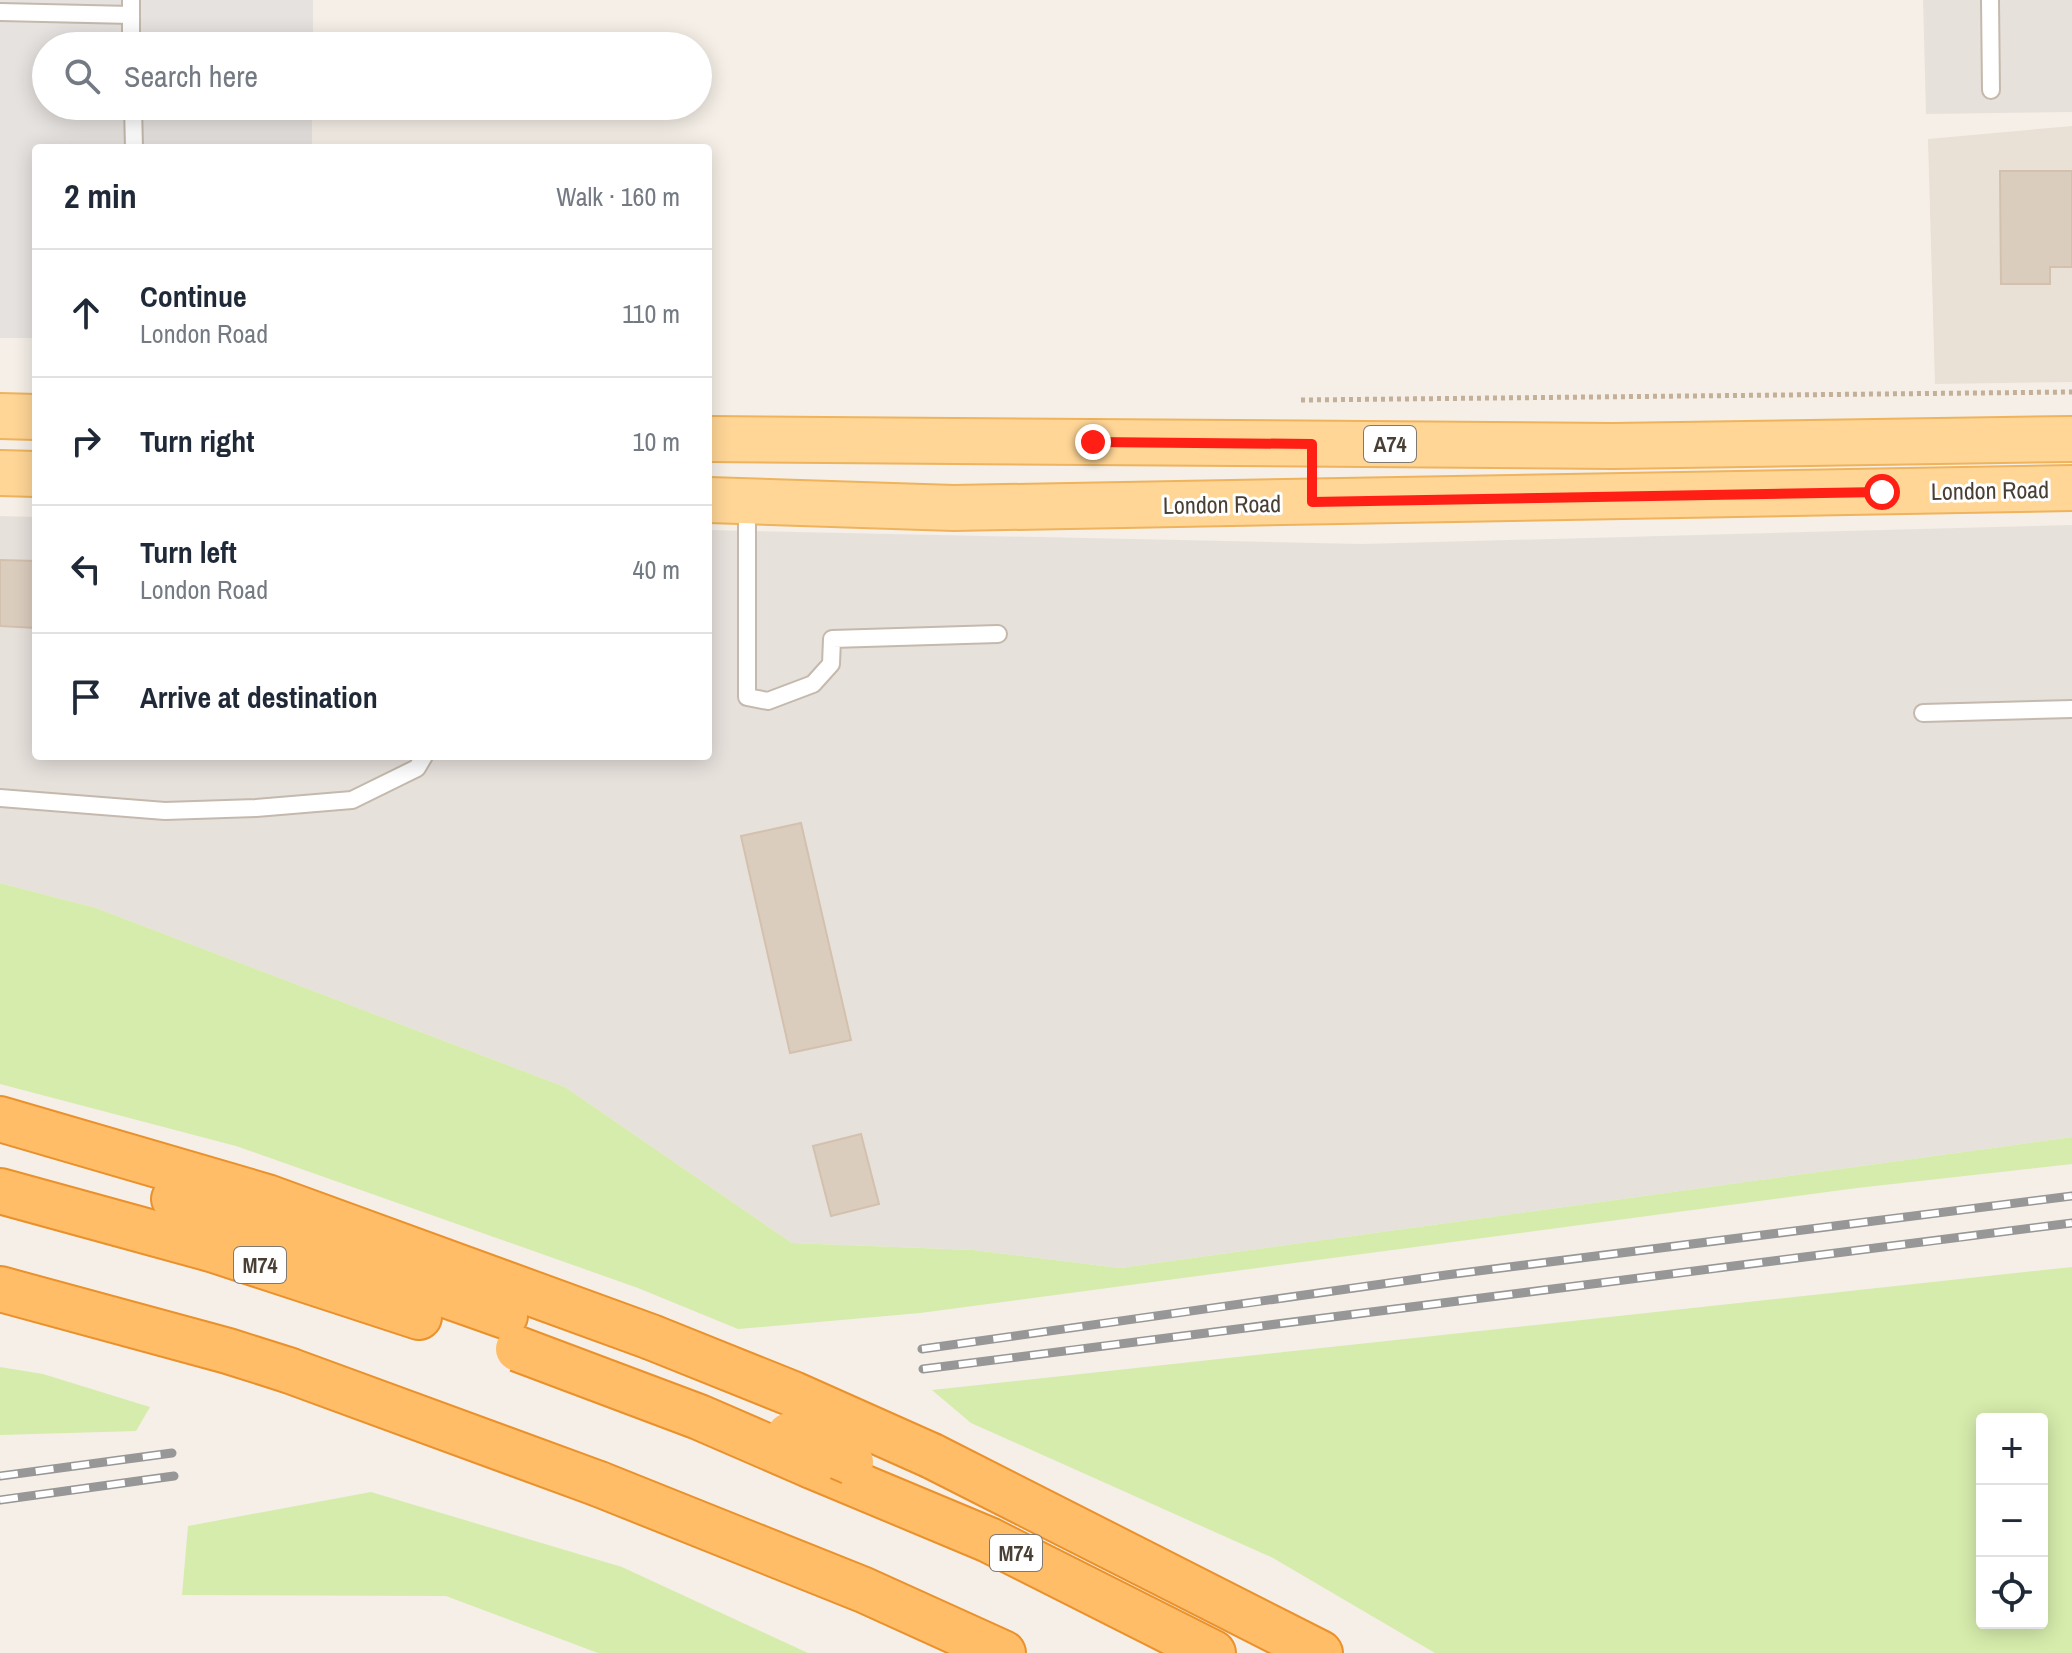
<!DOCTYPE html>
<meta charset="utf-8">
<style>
body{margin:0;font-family:"Archivo Narrow",sans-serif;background:#f6f6f7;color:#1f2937}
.controls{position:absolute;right:24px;bottom:24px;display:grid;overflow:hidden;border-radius:8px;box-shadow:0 4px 20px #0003}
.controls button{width:72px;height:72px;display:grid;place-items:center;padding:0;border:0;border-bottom:2px solid #e0e1e3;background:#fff;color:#1f2937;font:40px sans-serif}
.stop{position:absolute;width:24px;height:24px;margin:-18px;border:6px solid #ff1f14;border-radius:50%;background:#fff}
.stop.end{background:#ff1f14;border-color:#fff;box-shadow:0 2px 8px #0008}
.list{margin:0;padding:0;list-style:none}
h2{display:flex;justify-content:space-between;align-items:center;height:104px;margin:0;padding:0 32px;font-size:34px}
h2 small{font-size:26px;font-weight:400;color:#747a83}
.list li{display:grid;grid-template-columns:52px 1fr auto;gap:24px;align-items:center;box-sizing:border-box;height:128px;padding:0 32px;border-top:2px solid #e0e1e3}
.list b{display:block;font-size:30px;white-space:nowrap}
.list p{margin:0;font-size:26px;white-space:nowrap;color:#747a83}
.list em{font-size:26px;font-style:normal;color:#747a83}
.icon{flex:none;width:44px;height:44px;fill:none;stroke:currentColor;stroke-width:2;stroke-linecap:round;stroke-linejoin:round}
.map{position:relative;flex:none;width:2072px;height:1653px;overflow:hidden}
.search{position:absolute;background:#fff;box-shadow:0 4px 20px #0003;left:32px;top:32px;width:680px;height:88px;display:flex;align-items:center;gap:20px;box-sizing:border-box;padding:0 28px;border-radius:44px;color:#747a83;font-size:30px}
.panel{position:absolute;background:#fff;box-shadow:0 4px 20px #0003;left:32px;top:144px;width:680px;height:616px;border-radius:8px}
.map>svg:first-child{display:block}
.residential{fill:#e9e1d5}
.industrial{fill:#e7e1dc}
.green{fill:#d6ecac;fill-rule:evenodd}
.parking{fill:#e6e2df}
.building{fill:#dbcdbe;stroke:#d3c1ae;stroke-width:2}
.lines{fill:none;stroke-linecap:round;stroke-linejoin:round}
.lane-casing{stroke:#c4b9ac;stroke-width:20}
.primary-casing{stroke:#eeb35c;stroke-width:48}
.highway-casing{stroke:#ea912b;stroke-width:48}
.path{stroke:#c4b099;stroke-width:5;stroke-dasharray:4 4;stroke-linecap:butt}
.lane{stroke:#fff;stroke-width:16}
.primary{stroke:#ffd696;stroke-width:44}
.highway{stroke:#ffbd68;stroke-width:44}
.rail-casing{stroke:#979797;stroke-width:9}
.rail{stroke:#fff;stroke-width:6;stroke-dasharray:18;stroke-linecap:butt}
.highway-bridge-casing{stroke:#ea912b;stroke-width:48;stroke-linecap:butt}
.highway-bridge{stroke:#ffbd68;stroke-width:44}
.route{stroke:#ff1f14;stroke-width:10}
.labels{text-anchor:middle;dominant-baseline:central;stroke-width:6;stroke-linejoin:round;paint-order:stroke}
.shield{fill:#fff;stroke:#807972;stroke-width:2}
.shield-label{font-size:22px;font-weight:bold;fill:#493f35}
.street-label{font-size:24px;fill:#493f35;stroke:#fff}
</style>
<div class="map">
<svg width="2072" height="1653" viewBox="0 0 2072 1653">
<rect width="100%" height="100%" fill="#f5efe7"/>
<polygon class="residential" points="2072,126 2072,382 1935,384 1928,139"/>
<g class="industrial">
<polygon points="1923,0 2072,0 2072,112 1926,114"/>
<polygon points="0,516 36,517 36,756 708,756 708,530 1361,544 2072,525 2072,1137 1120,1268 973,1250 792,1243 565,1087 96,908 0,883"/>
</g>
<g class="green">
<polygon points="0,883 96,908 565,1087 792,1243 973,1250 1120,1268 2072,1137 2072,1164 1857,1188 920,1313 738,1329 638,1288 236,1146 0,1084"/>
<path d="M2072,1267V1653H1435L1273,1558L971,1423L932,1390ZM2042,1419V1623H1982V1419Z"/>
<polygon points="0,1367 43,1374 150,1407 136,1431 0,1435"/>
<polygon points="371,1492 622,1567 808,1653 598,1653 446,1596 182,1595 188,1526"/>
</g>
<polygon class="parking" points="0,0 313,0 313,46 46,46 46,106 312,106 312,148 36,148 36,338 0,338"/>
<g class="building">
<polygon points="2000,171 2072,171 2072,267 2050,267 2050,284 2001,284"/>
<polygon points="0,560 36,561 36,628 0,626"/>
<polygon points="801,823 851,1040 790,1053 741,836"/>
<polygon points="861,1134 879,1204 831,1216 813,1146"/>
</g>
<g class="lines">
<defs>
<g id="lane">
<polyline points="131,0 131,46"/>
<polyline points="1990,0 1991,90"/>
<polyline points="0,12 131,15"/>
<polyline points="133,106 134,148"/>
<polyline points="747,502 747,697 768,701 813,684 831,664 832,639 998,634"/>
<polyline points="1923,713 2072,709"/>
<polyline points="0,798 165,811 256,808 352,800 417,768 424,756"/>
</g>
<g id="primary">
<polyline points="0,416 36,417"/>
<polyline points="708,439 1613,446 2072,439"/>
<polyline points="0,473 36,474"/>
<polyline points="708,500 954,508 2072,488"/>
</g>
<g id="highway">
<polyline points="0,1119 267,1197 651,1337"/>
<polyline points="0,1191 211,1249 419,1317"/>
<polyline points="174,1199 505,1316"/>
<polyline points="0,1289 228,1351 288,1370"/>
<polyline points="932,1456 1320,1653"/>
<polyline points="812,1466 989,1540 1213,1653"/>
<polyline points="599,1484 864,1590 1003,1653"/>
</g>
</defs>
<use href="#lane" class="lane-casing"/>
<use href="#primary" class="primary-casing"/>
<use href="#highway" class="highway-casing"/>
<polyline class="path" points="1301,400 2072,392"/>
<use href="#lane" class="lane"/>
<use href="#primary" class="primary"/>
<use href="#highway" class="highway"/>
<defs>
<g id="rail">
<polyline points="922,1349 1446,1275 2072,1196"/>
<polyline points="923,1369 2072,1223"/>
<polyline points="0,1476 172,1453"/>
<polyline points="0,1500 174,1476"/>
</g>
</defs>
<use href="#rail" class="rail-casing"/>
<use href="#rail" class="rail"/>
<defs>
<g id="highway-bridge">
<polyline points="651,1337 793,1394 932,1456"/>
<polyline points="518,1349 699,1417 812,1466"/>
<polyline points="288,1370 599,1484"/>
<polyline points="789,1435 851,1462"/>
</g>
</defs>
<use href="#highway-bridge" class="highway-bridge-casing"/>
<use href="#highway-bridge" class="highway-bridge"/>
</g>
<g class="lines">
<polyline class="route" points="1093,442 1312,444 1312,502 1882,492"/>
</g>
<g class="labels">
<g class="shield">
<rect x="1364" y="426" width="52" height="36" rx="6"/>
<rect x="234" y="1247" width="52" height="36" rx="6"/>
<rect x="990" y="1535" width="52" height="36" rx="6"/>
</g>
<g class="shield-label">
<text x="1390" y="444">A74</text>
<text x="260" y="1265">M74</text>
<text x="1016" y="1553">M74</text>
</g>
<g class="street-label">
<text transform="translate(1990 490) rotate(-1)">London Road</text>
<text transform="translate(1222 504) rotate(-1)">London Road</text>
</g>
</g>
</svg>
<div class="controls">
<button>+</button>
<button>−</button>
<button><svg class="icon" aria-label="locate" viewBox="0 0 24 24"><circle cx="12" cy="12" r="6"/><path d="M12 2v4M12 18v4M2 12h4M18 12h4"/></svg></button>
</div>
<div class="stop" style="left:1882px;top:492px"></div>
<div class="stop end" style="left:1093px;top:442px"></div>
<div class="search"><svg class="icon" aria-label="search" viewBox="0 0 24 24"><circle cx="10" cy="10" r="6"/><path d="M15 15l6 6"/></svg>Search here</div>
<section class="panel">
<h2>2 min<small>Walk · 160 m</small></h2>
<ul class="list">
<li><svg class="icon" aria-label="ahead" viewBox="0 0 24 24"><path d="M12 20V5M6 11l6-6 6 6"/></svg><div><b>Continue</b><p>London Road</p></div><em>110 m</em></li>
<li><svg class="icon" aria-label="right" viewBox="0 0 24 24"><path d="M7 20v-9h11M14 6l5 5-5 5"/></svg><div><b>Turn right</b></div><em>10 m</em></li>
<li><svg class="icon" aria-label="left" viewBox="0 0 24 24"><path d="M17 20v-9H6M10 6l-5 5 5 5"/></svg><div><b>Turn left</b><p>London Road</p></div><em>40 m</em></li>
<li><svg class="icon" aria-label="arrive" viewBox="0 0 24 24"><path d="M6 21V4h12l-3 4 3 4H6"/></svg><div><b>Arrive at destination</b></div></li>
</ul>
</section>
</div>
